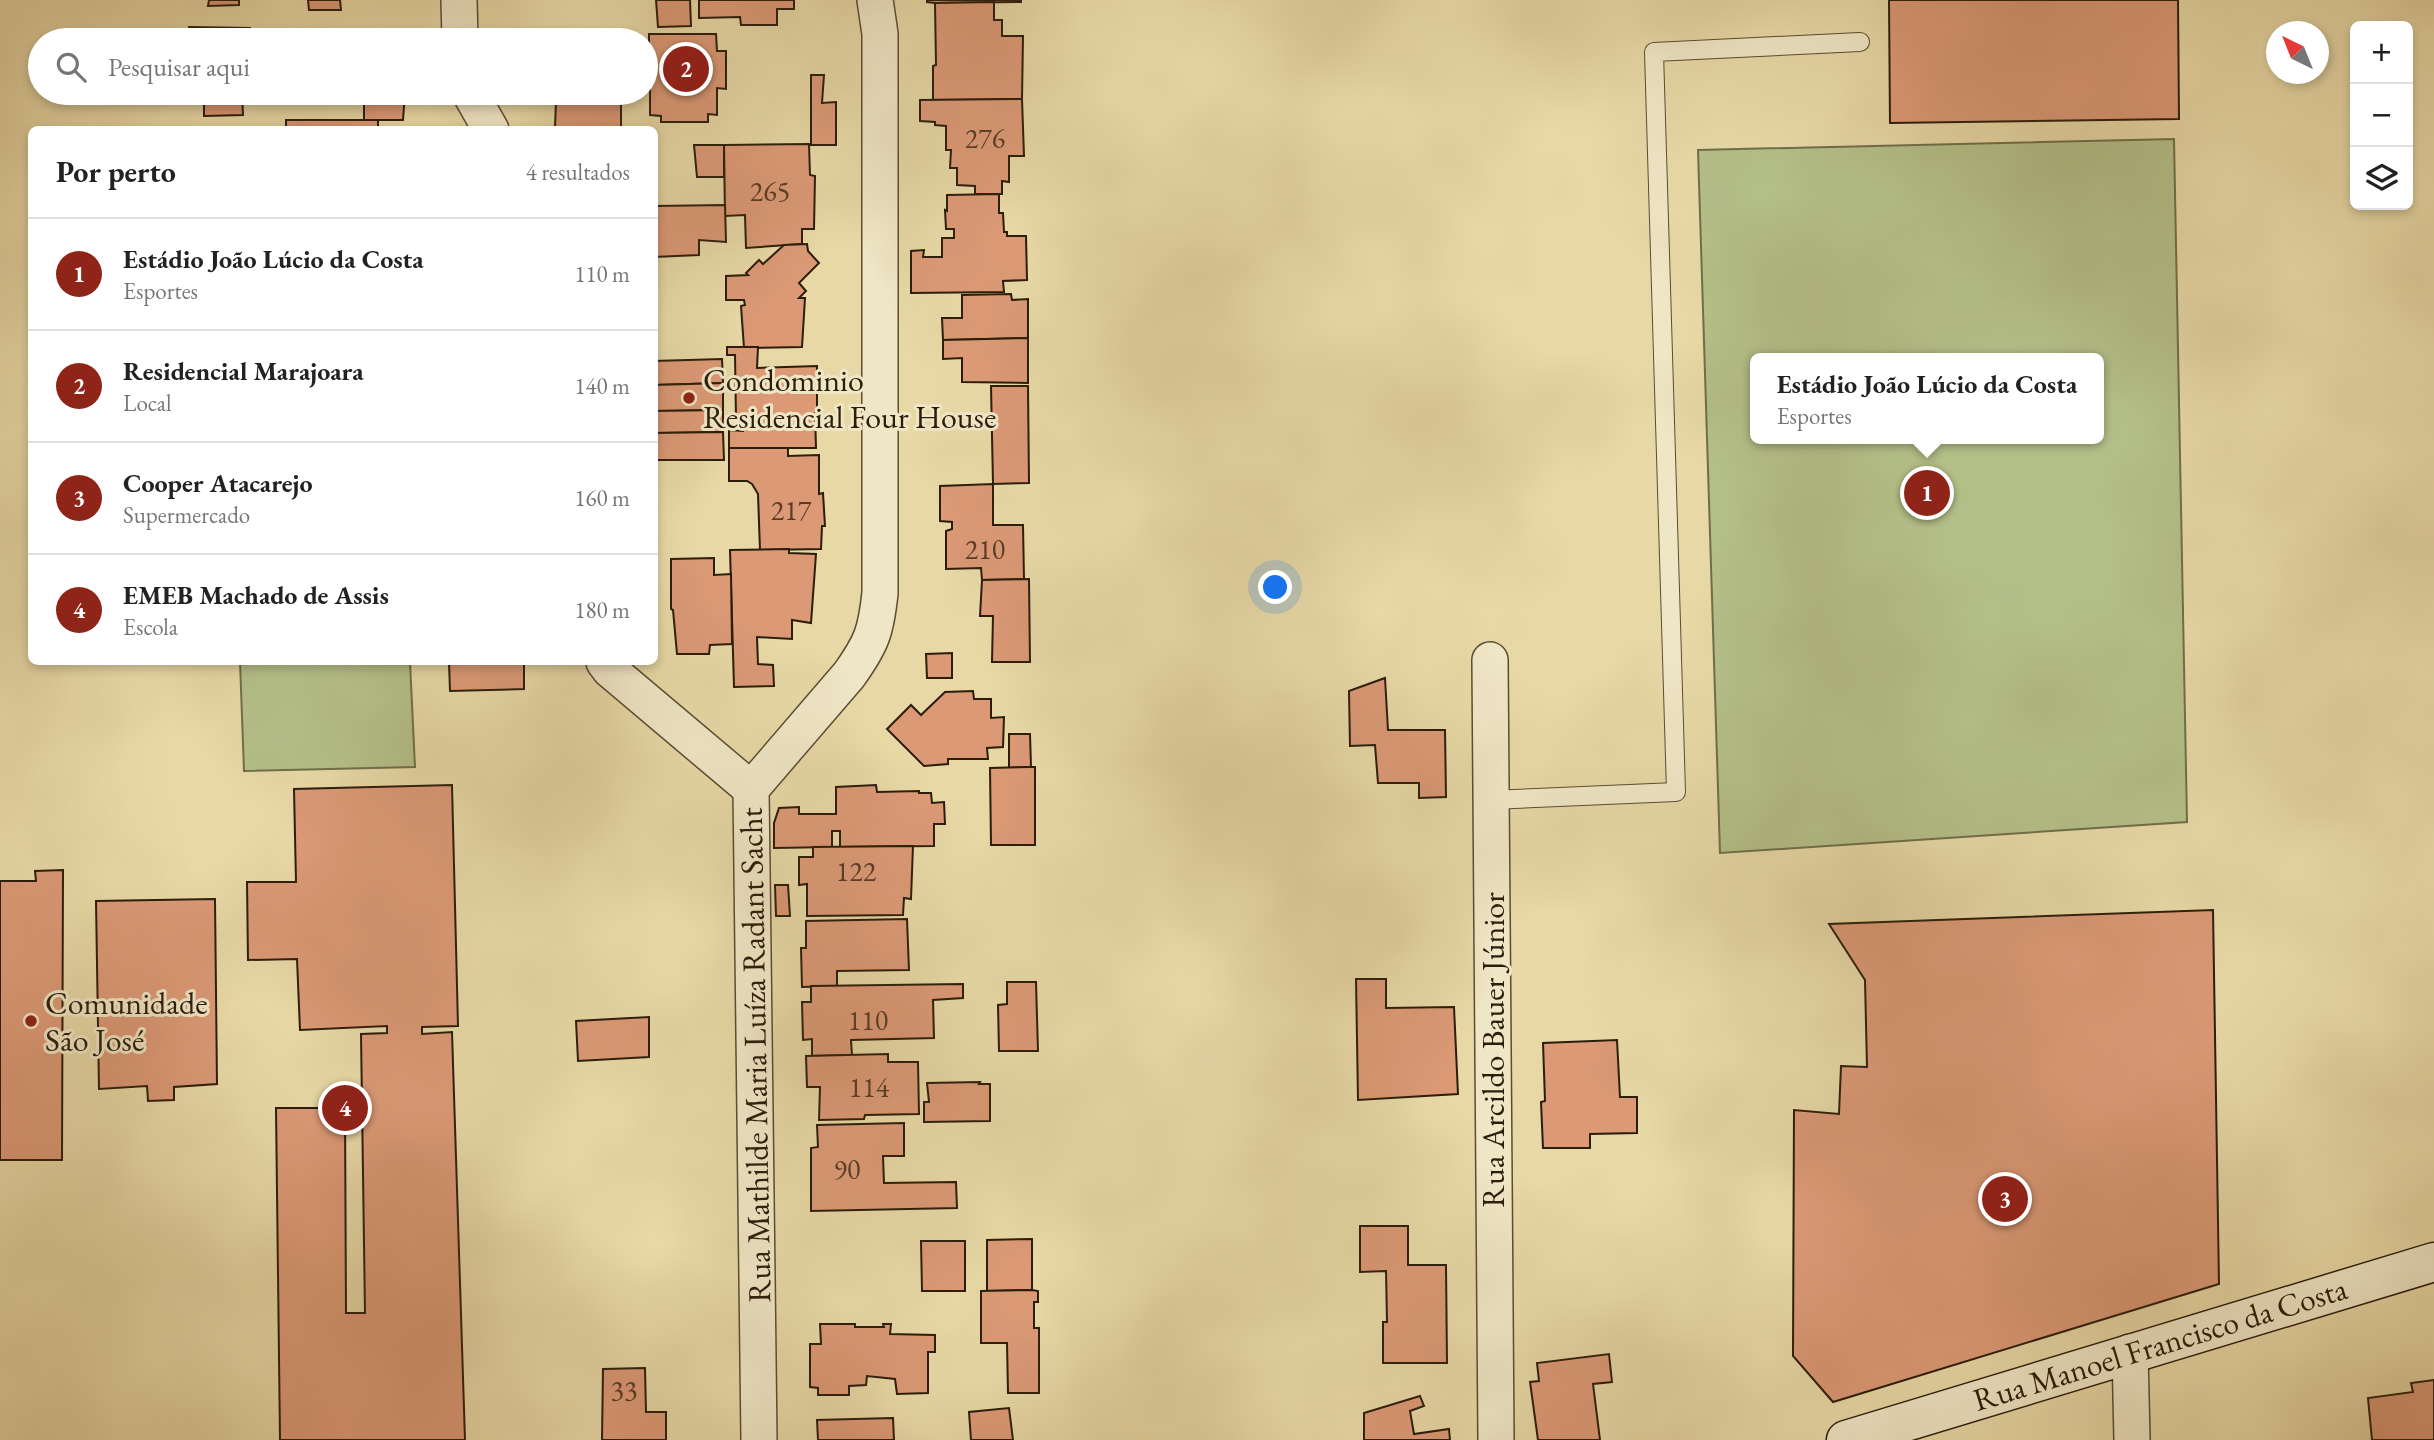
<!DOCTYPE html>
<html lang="pt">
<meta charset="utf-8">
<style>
body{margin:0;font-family:"EB Garamond",serif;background:#f2f2f2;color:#222}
.controls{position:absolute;right:21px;top:21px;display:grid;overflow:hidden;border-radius:10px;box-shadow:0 4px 10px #0003}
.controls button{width:63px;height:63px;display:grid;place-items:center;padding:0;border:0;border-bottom:2px solid #e0e0e0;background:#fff;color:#222;font:35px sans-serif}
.compass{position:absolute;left:2266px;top:21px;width:63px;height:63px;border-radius:50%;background:#fff;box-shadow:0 4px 10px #0003;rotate:317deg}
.you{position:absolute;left:1276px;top:588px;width:24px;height:24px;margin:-18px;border:5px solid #fff;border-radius:50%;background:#1a73e8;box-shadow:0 0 0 10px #1a73e833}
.badge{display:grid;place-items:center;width:46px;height:46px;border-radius:50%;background:#8f2418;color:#fff;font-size:23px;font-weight:700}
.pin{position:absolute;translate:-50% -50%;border:4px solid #fff;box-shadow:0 2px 7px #0006}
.popup{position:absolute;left:1750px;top:353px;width:354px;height:91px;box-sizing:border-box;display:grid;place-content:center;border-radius:10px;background:#fff;filter:drop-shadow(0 2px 5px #0005);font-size:23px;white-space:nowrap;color:#767676}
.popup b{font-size:26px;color:#222}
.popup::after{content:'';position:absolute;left:50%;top:100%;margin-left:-14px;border:14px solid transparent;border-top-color:#fff}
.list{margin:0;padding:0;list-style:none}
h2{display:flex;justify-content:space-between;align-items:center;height:91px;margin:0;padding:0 28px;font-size:30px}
h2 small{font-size:23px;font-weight:400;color:#767676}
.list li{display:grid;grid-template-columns:46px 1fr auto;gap:21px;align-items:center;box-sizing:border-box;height:112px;padding:0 28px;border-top:2px solid #e0e0e0}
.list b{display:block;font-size:26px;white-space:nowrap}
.list p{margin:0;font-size:23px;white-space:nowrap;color:#767676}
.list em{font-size:23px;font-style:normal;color:#767676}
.icon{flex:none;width:38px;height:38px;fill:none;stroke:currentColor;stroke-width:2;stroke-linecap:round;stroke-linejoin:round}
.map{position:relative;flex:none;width:2434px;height:1440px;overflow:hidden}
.search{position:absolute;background:#fff;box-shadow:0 4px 10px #0003;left:28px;top:28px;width:630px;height:77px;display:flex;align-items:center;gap:18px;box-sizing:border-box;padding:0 24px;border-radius:38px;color:#767676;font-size:26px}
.panel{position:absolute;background:#fff;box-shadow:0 4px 10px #0003;left:28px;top:126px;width:630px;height:539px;border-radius:10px}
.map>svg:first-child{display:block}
.green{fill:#b4bf88;stroke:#706e4a;stroke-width:2;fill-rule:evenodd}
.building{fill:#db9976;stroke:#2c1d0b;stroke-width:2}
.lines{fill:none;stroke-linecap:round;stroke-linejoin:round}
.lane-casing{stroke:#5b4c32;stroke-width:20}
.street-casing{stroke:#5b4c32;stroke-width:38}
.secondary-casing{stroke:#2c1d0b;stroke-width:41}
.lane{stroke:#efe6c5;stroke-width:18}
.street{stroke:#efe6c5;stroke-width:35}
.secondary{stroke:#efe6c5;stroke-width:38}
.poi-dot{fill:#8f2418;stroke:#efe6c5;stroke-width:2.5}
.labels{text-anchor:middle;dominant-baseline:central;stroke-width:6;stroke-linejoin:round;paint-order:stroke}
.number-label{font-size:28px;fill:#583c26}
.poi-label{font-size:32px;fill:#2c1d0b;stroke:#efe6c5;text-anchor:start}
.street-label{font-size:32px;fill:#2c1d0b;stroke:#efe6c5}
</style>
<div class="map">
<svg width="2434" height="1440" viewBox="0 0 2434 1440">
<rect width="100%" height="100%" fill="#e7d8a6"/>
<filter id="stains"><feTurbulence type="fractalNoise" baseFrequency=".00286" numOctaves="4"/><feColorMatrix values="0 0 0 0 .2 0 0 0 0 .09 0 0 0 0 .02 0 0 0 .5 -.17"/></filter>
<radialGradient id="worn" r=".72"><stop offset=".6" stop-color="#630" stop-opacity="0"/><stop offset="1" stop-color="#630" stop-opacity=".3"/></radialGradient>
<g class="green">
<path d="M2174,139L2187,822L1720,853L1698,150ZM1756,358H2098V439H1756Z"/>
<polygon points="240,662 410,662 415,767 244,771"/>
</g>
<g class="building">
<polygon points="209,0 239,0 239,5 208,6"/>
<polygon points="308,0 340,0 341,10 309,10"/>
<polygon points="656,0 690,0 691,26 658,27"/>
<polygon points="699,0 794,0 794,9 777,9 777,25 741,25 740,17 699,18"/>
<polygon points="927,0 1021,0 1021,2 935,3 927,2"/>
<polygon points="1889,0 2178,0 2179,119 1890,123"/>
<polygon points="994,2 994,20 1002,20 1002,36 1023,36 1022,99 933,100 933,66 936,65 935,3"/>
<polygon points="189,27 250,28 250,40 189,40"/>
<polygon points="649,34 716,34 717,51 726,51 726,89 717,88 717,115 708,114 708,122 661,122 661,116 650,115 650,88 646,88 646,51 649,51"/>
<polygon points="811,75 824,75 822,103 836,102 836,145 811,145"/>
<polygon points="190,93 242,93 243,115 204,116 204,99 190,100"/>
<polygon points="332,93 405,93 403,120 364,120 364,101 348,100 349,94"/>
<polygon points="548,93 621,93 621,130 564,130 564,127 555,127 556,102 548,103"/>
<polygon points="1022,99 1024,156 1009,156 1009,182 1002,181 1002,194 975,194 975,186 957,185 957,168 950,168 951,150 946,150 946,126 935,125 935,122 920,121 920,100"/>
<rect x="286" y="120" width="92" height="10"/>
<polygon points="809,144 810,175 815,176 814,229 802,229 802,244 746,248 745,215 725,216 724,145"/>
<polygon points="694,145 724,145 724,177 697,177"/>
<polygon points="999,194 999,213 1003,213 1004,232 1007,232 1007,236 1026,236 1027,280 1003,281 1004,292 911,293 911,251 924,250 923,257 942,257 942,238 954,238 954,229 946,229 945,210 947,211 947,195"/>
<polygon points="725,205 726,242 699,240 699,255 654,257 654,206"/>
<polygon points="807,244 808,251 819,263 799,283 806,291 799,298 805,298 802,347 744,348 741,306 745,305 744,300 726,300 726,276 748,275 746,273 759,260 763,264 784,245"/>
<polygon points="1011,294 1012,300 1028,299 1028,338 943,340 942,318 962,318 962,295"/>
<polygon points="1028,338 1028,383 962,382 962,358 943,359 943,340"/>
<polygon points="727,347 758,347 757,368 817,366 817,413 815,413 816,448 729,448 729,430 743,431 743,420 736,419 735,355 727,355"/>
<polygon points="722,359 723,383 654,385 654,361"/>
<polygon points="723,383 723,410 654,411 654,385"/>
<polygon points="991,386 1028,386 1029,483 993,484"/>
<polygon points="723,410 723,432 654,433 654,411"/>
<polygon points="723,432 724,460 654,460 654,433"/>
<polygon points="729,448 788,448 788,456 819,455 819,494 823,493 825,526 822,526 821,549 760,550 758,494 752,484 747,481 729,481"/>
<polygon points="993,484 993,525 1023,525 1024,579 982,580 981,568 946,569 946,531 952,529 952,522 940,521 940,486"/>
<polygon points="789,549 789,553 816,554 811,623 792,620 792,639 757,637 758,664 773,665 774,686 734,687 730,550"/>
<polygon points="714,558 714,575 731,574 732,644 710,645 709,654 677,654 673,610 671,609 671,559"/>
<polygon points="1029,579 1030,662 992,662 993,616 980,616 982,580"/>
<polygon points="952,653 952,678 927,678 926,654"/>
<polygon points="449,662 524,662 524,689 450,691"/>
<polygon points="1385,678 1388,730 1445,730 1446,797 1419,798 1419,783 1378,783 1375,745 1350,746 1349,691"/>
<polygon points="973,691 974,699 991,699 991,718 1004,717 1003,747 987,748 988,759 948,759 948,764 924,766 887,729 911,705 921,715 945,692"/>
<polygon points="1009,734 1030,734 1031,767 1009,768"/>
<polygon points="1031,767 1035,767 1035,845 991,845 990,768"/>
<polygon points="452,785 458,1026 422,1027 422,1034 452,1032 465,1440 280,1440 276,1108 345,1108 346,1313 365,1313 361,1034 387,1033 387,1026 300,1030 297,959 248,960 247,882 296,882 294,789"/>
<polygon points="876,785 877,792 919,791 919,793 931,793 932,803 944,802 945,824 934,824 934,846 840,847 840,831 832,831 832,847 774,848 774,823 779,808 799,807 799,814 836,814 836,787"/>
<polygon points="913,846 911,899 904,898 903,915 807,916 807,884 799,885 799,857 813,857 813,847"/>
<polygon points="63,870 62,1160 0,1160 0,881 36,881 35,871"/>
<polygon points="775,885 788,885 790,916 776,916"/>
<polygon points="215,899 217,1084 174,1087 174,1100 148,1101 147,1086 99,1089 96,901"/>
<polygon points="2213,910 2219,1284 1833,1402 1793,1356 1794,1110 1839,1114 1841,1066 1867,1067 1865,980 1829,924"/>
<polygon points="907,919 909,970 837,971 837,986 802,987 801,948 806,948 806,921"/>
<polygon points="1356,979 1386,979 1386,1008 1454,1007 1458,1094 1358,1100"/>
<polygon points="1007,982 1036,982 1038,1051 999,1051 998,1005 1007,1004"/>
<polygon points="963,984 963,998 933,1000 934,1038 851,1040 852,1055 812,1056 812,1039 803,1040 802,1002 811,1002 811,986"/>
<polygon points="649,1017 649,1057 578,1061 576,1021"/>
<polygon points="1617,1040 1620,1097 1637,1097 1637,1133 1590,1134 1590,1148 1543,1148 1541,1102 1545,1101 1543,1043"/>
<polygon points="888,1054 888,1062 918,1062 919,1114 865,1115 864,1119 819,1120 820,1087 807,1087 806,1056"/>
<polygon points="980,1082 979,1084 990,1084 990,1121 924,1122 924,1102 929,1102 927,1083"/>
<polygon points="904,1123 904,1156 883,1156 884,1183 956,1182 957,1208 811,1211 811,1148 818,1147 817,1125"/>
<polygon points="1360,1226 1408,1226 1408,1265 1446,1265 1447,1363 1383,1363 1383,1322 1387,1322 1386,1271 1360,1272"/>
<polygon points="1032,1239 1032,1290 987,1291 987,1240"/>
<polygon points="921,1241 965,1241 965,1291 922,1291"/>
<polygon points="1032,1290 1038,1291 1038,1302 1034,1302 1034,1328 1039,1328 1039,1393 1008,1393 1007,1343 981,1343 981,1291"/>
<polygon points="820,1324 855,1324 855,1327 884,1327 883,1324 891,1324 890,1334 935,1335 935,1352 928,1352 928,1393 897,1394 895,1379 867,1376 866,1385 849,1386 849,1395 818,1395 818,1388 810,1387 810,1344 821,1344"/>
<polygon points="1609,1354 1612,1382 1593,1384 1600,1440 1538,1440 1530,1382 1539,1381 1537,1363"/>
<polygon points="645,1368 646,1412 666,1412 666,1440 602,1440 603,1369"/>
<polygon points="2434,1380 2434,1440 2372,1440 2368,1398 2413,1392 2411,1383"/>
<polygon points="1420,1396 1424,1406 1410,1411 1414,1434 1449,1429 1450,1440 1364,1440 1364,1413"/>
<polygon points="1009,1408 1013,1440 971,1440 969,1412"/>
<polygon points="893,1418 894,1440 818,1440 817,1420"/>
</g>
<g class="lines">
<defs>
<polyline id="lane" points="1491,800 1676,792 1654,52 1860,42"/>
<g id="street">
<polyline points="459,0 460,40"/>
<polyline points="470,93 491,130"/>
<polyline points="1490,660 1496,1440"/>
<polyline points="604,662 610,670 751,789"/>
<polyline points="2130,1352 2132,1440"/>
<path d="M759,1440L751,789L849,675C872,643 876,631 880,593V34L875,0"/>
</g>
<polyline id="secondary" points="1846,1440 2434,1262"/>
</defs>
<use href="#lane" class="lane-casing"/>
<use href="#street" class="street-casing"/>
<use href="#secondary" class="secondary-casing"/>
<use href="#lane" class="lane"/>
<use href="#street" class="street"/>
<use href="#secondary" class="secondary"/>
</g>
<g class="poi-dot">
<circle cx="689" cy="398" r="7"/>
<circle cx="31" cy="1021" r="7"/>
</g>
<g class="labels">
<g class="number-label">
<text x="985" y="138">276</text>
<text x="770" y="191">265</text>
<text x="791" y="510">217</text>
<text x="985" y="549">210</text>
<text x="856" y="871">122</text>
<text x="868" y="1020">110</text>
<text x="869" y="1087">114</text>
<text x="847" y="1169">90</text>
<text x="624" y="1390">33</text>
</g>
<g class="poi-label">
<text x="703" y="380">Condominio<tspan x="703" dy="37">Residencial Four House</tspan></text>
<text x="45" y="1003">Comunidade<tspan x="45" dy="37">São José</tspan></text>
</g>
<g class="street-label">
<text transform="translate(1493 1050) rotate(-90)">Rua Arcildo Bauer Júnior</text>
<text transform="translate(755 1055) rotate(-91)">Rua Mathilde Maria Luíza Radant Sacht</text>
<text transform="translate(2160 1344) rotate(-17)">Rua Manoel Francisco da Costa</text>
</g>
</g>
<rect width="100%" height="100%" filter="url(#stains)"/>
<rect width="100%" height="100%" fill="url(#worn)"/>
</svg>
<div class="controls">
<button>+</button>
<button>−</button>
<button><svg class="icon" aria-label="layers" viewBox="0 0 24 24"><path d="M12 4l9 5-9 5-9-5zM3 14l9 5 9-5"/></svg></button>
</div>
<svg class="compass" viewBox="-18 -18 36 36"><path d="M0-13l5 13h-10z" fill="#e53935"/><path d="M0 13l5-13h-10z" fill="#767676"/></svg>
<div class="you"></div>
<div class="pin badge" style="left:1927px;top:493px">1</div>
<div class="popup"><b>Estádio João Lúcio da Costa</b>Esportes</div>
<div class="pin badge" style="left:686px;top:69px">2</div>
<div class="pin badge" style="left:2005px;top:1199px">3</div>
<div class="pin badge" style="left:345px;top:1108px">4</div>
<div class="search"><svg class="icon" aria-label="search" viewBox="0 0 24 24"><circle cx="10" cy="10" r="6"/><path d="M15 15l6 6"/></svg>Pesquisar aqui</div>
<section class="panel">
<h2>Por perto<small>4 resultados</small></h2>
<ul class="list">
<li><span class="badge">1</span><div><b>Estádio João Lúcio da Costa</b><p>Esportes</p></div><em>110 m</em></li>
<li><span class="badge">2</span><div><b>Residencial Marajoara</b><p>Local</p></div><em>140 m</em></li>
<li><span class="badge">3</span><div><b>Cooper Atacarejo</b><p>Supermercado</p></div><em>160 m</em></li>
<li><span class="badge">4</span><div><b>EMEB Machado de Assis</b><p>Escola</p></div><em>180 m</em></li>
</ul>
</section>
</div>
